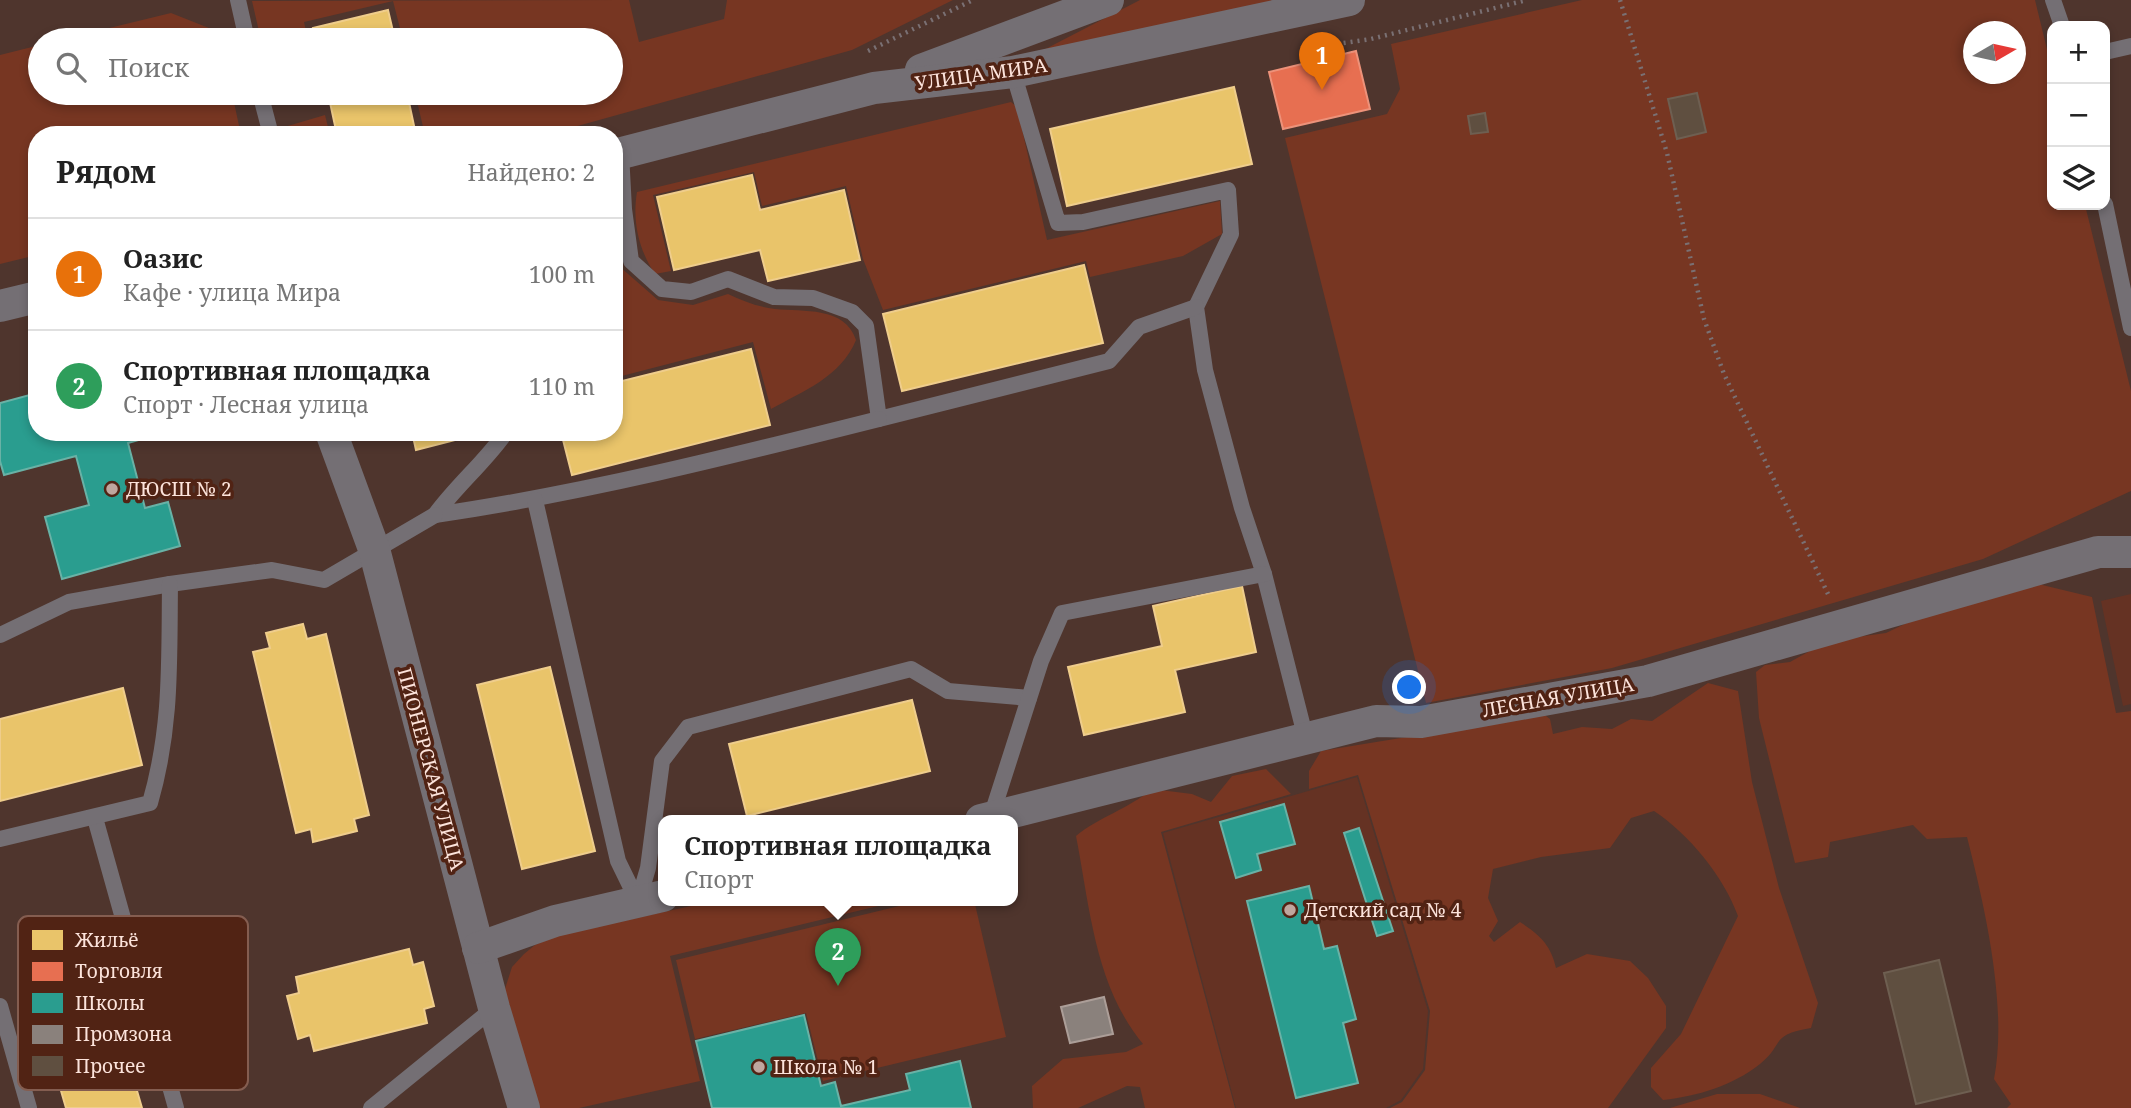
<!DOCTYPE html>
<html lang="ru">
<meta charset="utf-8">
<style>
body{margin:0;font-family:"Noto Serif",serif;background:#f2f2f2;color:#222}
.controls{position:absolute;right:21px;top:21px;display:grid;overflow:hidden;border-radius:14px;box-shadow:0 4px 10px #0003}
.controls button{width:63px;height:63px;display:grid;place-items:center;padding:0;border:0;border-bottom:2px solid #e0e0e0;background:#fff;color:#222;font:35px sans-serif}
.compass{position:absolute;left:1963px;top:21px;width:63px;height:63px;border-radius:50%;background:#fff;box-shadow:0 4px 10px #0003;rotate:81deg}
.you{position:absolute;left:1410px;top:688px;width:24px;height:24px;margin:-18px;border:5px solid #fff;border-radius:50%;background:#1a73e8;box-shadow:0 0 0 10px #1a73e833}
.badge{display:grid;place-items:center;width:46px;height:46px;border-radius:50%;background:#695d5a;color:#fff;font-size:23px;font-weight:700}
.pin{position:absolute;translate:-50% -58px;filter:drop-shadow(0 2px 4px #0008)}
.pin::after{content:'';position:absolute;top:37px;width:24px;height:21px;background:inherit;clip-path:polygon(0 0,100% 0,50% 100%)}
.popup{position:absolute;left:658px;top:815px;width:360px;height:91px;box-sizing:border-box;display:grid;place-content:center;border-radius:14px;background:#fff;filter:drop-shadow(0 2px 5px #0005);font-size:23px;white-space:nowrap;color:#767676}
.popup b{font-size:26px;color:#222}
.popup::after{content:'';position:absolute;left:50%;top:100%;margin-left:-14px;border:14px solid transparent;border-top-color:#fff}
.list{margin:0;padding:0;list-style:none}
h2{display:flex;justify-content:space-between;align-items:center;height:91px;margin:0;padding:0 28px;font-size:30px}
h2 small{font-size:23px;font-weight:400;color:#767676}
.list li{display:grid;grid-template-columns:46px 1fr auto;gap:21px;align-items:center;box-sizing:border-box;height:112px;padding:0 28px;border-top:2px solid #e0e0e0}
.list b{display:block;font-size:26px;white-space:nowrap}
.list p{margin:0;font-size:23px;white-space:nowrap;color:#767676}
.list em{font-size:23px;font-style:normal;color:#767676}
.icon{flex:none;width:38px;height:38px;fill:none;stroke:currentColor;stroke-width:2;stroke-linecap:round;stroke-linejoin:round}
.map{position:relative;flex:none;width:2131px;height:1108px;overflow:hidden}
.search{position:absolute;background:#fff;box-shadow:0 4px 10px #0003;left:28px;top:28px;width:595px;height:77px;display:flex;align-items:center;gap:18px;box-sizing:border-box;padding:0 24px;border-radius:38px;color:#767676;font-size:26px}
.panel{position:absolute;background:#fff;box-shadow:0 4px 10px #0003;left:28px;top:126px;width:595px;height:315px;border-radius:28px}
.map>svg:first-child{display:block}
.built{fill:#653223}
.green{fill:#773622;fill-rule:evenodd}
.homes{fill:#e9c46a;stroke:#efcd8c;stroke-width:2}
.shops{fill:#e76f51;stroke:#ed927a;stroke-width:2}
.schools{fill:#2a9d8f;stroke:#69b2a6;stroke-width:2}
.industry{fill:#8a817c;stroke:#ac9e98;stroke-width:2}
.building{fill:#5f4f40;stroke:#6e5f51;stroke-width:2}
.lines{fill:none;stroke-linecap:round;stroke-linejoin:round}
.path{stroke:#7a7073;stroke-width:4.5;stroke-dasharray:2 5;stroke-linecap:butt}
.lane{stroke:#746f74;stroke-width:16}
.street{stroke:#746f74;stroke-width:32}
.poi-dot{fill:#bfa69e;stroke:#512314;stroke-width:2.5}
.labels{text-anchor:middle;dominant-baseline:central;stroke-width:7;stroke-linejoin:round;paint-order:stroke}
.street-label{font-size:19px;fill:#fce3db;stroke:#512314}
.poi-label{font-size:19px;fill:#fce3db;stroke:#512314;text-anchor:start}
.key{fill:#512314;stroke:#845d50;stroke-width:2}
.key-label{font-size:19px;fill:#fce3db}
</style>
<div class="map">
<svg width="2131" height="1108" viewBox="0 0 2131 1108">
<rect width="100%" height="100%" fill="#4f352d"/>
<g class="built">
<polygon points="2131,594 2131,704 2123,706 2101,601"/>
<polygon points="1357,777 1428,1011 1423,1069 1401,1100 1386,1108 1236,1108 1163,833"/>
</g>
<g class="green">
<polygon points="629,0 639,42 724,19 727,0 953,0 852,50 545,135 425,135 415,93 611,93 611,40 403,40 393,1 304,22 308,40 261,40 252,1"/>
<polygon points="1140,0 1280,0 1030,57"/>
<path d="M1582,0H2035L2052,70V205H2085L2131,391V491L1983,559L1612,668L1426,703L1285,138L1387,114L1400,89L1391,44ZM1974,32H2016V74H1974Z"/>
<polygon points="171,13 219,32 220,40 60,40"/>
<polygon points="40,45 40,93 232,93 241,135 37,135 37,255 0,264 0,55"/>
<path d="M1011,102L1017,107L1047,240L1220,201L1222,234L1183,256L1090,277L1086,261L883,310L863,259L846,186L762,206L754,172L653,195L671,271L655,274C639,250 632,222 637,192Z"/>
<polygon points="325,115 330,135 282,135 281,128"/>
<path d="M614,228L620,267L658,300L693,305L728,294C743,301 758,307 775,309C803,312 845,306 856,340C841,377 803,391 771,409L753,342L614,378Z"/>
<path d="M2030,582L2092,597L2116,713L2131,711V1108H2007L2011,1104L1994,1079C2008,1007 1985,908 1967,837L1927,839L1913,825L1830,842L1828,857L1795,863L1759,718L1756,672L1765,665L1790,662L1828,641L1886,633L1915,619Z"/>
<path d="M1708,683L1738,691L1752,782L1779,888L1818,1003L1811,1028C1769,1035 1785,1044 1760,1064C1732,1086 1698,1096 1663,1100L1651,1087V1068L1681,1034L1738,916C1724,877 1689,834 1654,811L1631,818L1610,848L1541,857L1493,869L1488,898L1498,921L1489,936L1494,942L1520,922C1540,935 1551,945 1556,968L1587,954L1630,961L1648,978L1666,1006V1028L1608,1108H1390L1402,1102L1425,1070L1430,1011L1358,775L1309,789V771L1321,751L1462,728L1538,710L1550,719L1553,734L1582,727L1612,729L1631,719L1652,721Z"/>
<path d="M1266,769L1291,794L1161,832L1235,1108H1145L1140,1087L1127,1086L1078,1108H1033L1032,1086L1063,1059L1126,1052L1143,1044C1095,986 1090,908 1076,836C1099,817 1128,809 1152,789L1192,794L1211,802L1232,776Z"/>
<polygon points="719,900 903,900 670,956 700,1081 579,1108 536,1108 504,992 512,967 524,954 535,945 557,935"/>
<polygon points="924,900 974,900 1006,1037 823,1081 806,1013 695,1039 676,960"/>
<polygon points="1717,1094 1760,1094 1800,1108 1670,1108"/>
</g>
<g class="homes">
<polygon points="388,10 395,40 316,40 313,28"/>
<polygon points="1234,87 1252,164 1067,206 1050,129"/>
<polygon points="328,93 407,93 416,135 337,135"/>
<polygon points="752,175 760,210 844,190 860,260 768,281 760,250 674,270 657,197"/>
<polygon points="1084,265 1103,343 902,391 883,314"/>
<polygon points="751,349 770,425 572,475 561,432 614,432 614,383"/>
<polygon points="412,432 486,432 416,450"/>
<polygon points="1242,586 1256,652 1175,670 1185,712 1084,735 1068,667 1162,646 1153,606"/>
<polygon points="303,624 307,639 326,634 369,815 354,819 357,831 313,842 311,829 296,833 253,652 270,648 266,633"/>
<polygon points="550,667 595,851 522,869 477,685"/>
<polygon points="123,688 142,765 0,801 0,719"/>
<polygon points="912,700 930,771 747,816 729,744"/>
<polygon points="409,949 413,965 423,962 434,1006 424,1009 427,1023 314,1051 310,1035 298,1039 287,996 299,993 296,977"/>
<polygon points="101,967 142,1108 66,1108 31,987"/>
</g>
<polygon class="shops" points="1356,51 1370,109 1283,129 1269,72"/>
<g class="schools">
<polygon points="37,393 37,432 166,432 128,443 145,508 168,502 180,546 62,579 45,517 89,505 76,456 4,475 0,461 0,403"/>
<polygon points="1284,804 1295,844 1257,854 1261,870 1236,878 1220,822"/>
<polygon points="1359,828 1393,931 1377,936 1344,833"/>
<polygon points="1309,886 1324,949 1337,946 1356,1019 1343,1023 1358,1083 1296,1098 1247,901"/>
<polygon points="804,1015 821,1086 835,1082 841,1106 910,1090 906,1074 960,1061 971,1108 712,1108 696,1041"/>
</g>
<polygon class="industry" points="1104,997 1113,1034 1070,1043 1061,1007"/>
<g class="building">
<polygon points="1697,93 1706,132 1677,139 1668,99"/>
<polygon points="1485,113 1488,132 1471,134 1468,116"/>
<polygon points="1939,960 1971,1091 1916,1104 1884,973"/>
</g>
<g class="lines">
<g class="path">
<polyline points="1620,0 1667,153 1704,319 1724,374 1828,594"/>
<polyline points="1309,48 1371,39 1527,0"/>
<polyline points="868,51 973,0"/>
<polyline points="575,135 587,131"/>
</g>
<g class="lane">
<polyline points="238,0 247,40"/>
<polyline points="2053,0 2062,26"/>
<polyline points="2105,52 2131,46"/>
<polyline points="1013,72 1058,223 1083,222 1228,190 1231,234 1196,307 1205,370 1242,508 1264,574 1306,739"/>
<polyline points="260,93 271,135"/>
<polyline points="621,153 624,209 631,261 662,289 691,292 728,279 774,297 813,298 852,312 866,326 879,419 1109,361 1139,327 1196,307"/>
<polyline points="2105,204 2131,328"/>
<path d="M506,432C485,462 456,486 435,515C585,493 732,456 879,419"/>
<polyline points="535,500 618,861 638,902 648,868 662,761 688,727 911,669 948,691 1029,698"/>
<polyline points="0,635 69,602 170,584 272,570 324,580 435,515"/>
<polyline points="991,817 1041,661 1062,613 1264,574"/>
<polyline points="95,818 176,1108"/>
<path d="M0,839L150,803C172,727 169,662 170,584"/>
<polyline points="0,1006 29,1108"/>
<polyline points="371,1108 494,1008"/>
</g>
<g class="street">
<polyline points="921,70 1108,0"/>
<polyline points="614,155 874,88 1013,72 1349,0"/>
<polyline points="0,306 37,297"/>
<polyline points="331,432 374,549 494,1008 524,1108"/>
<polyline points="981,820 1376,721 1421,722 1648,681 2098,552 2131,552"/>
<polyline points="478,948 555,921 663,896"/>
</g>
</g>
<g class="poi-dot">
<circle cx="112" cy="489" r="7"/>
<circle cx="1290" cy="910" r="7"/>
<circle cx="759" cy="1067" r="7"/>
</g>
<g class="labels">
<g class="street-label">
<text transform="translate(981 74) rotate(-8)">УЛИЦА МИРА</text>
<text transform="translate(1558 697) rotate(-10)">ЛЕСНАЯ УЛИЦА</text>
<text transform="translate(431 769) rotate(75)">ПИОНЕРСКАЯ УЛИЦА</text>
</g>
<g class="poi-label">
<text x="126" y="489">ДЮСШ № 2</text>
<text x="1304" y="910">Детский сад № 4</text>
<text x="773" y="1067">Школа № 1</text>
</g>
</g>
<rect x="18" y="916" width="230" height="174" rx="10" class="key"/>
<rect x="32" y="930" width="31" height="20" fill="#e9c46a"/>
<rect x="32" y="962" width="31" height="19" fill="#e76f51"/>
<rect x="32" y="993" width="31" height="20" fill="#2a9d8f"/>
<rect x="32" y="1025" width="31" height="19" fill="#8a817c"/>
<rect x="32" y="1056" width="31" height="20" fill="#5f4f40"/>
<g class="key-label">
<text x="75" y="947">Жильё</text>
<text x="75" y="978">Торговля</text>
<text x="75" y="1010">Школы</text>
<text x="75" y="1041">Промзона</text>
<text x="75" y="1073">Прочее</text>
</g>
</svg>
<div class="controls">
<button>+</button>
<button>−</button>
<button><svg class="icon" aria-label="layers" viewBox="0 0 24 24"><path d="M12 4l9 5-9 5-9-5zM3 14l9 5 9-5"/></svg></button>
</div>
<svg class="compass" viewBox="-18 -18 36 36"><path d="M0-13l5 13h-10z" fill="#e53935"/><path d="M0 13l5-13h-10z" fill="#767676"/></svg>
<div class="you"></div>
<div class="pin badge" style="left:1322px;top:90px;background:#e8710a">1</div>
<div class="pin badge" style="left:838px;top:986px;background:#2e9e5b">2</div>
<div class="popup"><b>Спортивная площадка</b>Спорт</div>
<div class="search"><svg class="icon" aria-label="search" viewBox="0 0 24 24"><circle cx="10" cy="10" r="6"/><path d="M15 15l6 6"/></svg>Поиск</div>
<section class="panel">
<h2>Рядом<small>Найдено: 2</small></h2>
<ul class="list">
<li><span class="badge" style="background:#e8710a">1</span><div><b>Оазис</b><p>Кафе · улица Мира</p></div><em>100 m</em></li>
<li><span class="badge" style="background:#2e9e5b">2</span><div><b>Спортивная площадка</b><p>Спорт · Лесная улица</p></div><em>110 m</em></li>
</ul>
</section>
</div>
